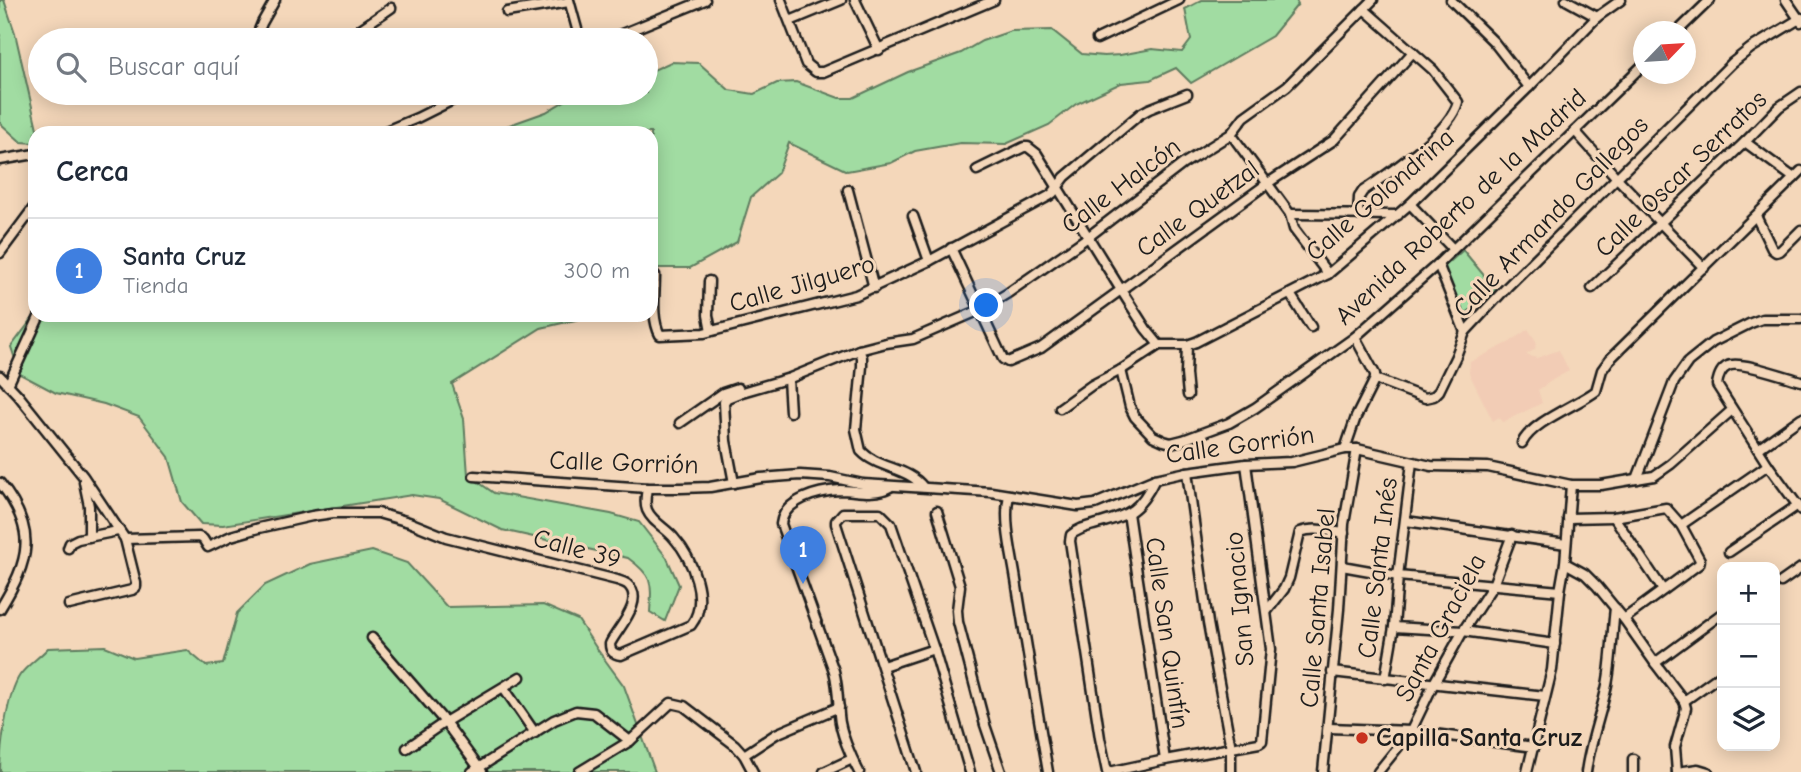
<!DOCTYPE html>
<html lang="es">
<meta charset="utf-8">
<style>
body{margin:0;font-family:"Comic Neue",sans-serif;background:#f2f2f3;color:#1f2937}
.controls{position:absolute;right:21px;bottom:21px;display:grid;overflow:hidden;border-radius:14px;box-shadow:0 4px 18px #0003}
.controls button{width:63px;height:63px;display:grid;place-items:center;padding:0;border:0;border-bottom:2px solid #e0e1e3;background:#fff;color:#1f2937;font:35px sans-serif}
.compass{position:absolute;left:1633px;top:21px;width:63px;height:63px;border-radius:50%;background:#fff;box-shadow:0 4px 18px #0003;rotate:65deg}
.you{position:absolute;left:987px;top:306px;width:24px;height:24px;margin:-18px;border:5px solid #fff;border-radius:50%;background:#1a73e8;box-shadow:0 0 0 10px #1a73e833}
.badge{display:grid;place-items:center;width:46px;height:46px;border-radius:50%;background:#0f766e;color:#fff;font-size:23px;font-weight:700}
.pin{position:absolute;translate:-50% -58px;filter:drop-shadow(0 2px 4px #0008)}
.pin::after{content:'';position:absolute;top:37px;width:24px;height:21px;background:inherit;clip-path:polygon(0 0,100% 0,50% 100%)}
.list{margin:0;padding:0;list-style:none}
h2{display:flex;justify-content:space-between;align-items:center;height:91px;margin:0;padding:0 28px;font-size:30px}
h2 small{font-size:23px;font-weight:400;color:#747a83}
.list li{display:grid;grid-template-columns:46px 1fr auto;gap:21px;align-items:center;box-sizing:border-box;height:105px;padding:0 28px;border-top:2px solid #e0e1e3}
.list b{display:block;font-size:26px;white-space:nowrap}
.list p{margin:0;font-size:23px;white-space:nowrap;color:#747a83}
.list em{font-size:23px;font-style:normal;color:#747a83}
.icon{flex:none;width:38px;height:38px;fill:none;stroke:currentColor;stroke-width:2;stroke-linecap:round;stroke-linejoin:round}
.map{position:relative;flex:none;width:1801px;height:772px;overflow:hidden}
.search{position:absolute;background:#fff;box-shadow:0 4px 18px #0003;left:28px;top:28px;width:630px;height:77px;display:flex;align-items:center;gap:18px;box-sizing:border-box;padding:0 24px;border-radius:38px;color:#747a83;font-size:26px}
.panel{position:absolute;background:#fff;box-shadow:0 4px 18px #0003;left:28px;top:126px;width:630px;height:196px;border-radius:21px}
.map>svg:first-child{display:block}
.built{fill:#f2ccb5}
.green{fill:#a1dca2;stroke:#5e7c5f;stroke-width:2}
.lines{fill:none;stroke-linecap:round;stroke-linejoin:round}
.minor-casing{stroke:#1c1c1c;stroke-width:13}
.minor{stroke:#f4d7ba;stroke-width:8}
.poi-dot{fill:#c8321e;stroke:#f4d7ba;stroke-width:2.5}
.labels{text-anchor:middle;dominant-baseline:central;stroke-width:6;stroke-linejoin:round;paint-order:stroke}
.street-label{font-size:26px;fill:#1c1c1c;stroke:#f4d7ba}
.poi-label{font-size:26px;font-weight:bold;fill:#1c1c1c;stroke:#f4d7ba;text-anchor:start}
</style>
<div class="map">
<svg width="1801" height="772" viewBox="0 0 1801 772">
<rect width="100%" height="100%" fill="#f4d7ba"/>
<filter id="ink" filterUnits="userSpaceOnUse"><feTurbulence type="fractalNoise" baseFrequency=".0143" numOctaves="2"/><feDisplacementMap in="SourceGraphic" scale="14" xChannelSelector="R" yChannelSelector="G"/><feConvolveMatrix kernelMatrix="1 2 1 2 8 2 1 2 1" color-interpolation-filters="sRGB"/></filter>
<g filter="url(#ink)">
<polygon class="built" points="1528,329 1536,341 1535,349 1526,355 1537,358 1559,350 1569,371 1554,379 1538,390 1542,403 1503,422 1499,417 1493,421 1469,373 1470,362 1510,342"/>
<g class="green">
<polygon points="0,0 4,0 15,33 38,133 35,133 35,143 21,142 0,123"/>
<polygon points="1202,0 1296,0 1298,4 1272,36 1191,83 1176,68 1150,80 1121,83 1076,104 1049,125 1006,144 960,143 915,151 891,163 847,171 789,143 778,173 751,197 737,242 690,268 651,268 651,133 487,133 546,112 578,93 646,93 646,77 651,71 671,62 699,63 729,90 754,94 777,83 796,82 839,98 853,98 908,72 961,53 982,41 1011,31 1052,30 1082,54 1104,56 1120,55 1152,49 1182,52 1191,40 1185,9"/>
<polygon points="1463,250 1496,290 1465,314 1443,268"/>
<path d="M35,315H590L588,317L541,328L452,384L464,419L468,475L494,493L611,514L639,522L667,558L679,585L665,621L650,612C652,582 653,576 628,558L502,530L439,499L412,495L223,525L201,524L182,502L169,457L139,417L104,404L56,393L20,374L11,347Z"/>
<path d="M372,551L407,563L447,607L543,605L578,620L597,649L624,686L655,772H0C0,749 7,694 20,675C27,665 40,657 48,648L105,646L134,658L187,650L206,666L223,664L237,613L265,585L310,564Z"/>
</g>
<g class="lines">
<defs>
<g id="minor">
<polyline points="569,0 580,40"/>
<polyline points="781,0 806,64 816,72 823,72 994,0"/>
<polyline points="855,0 879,50"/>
<polyline points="1451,0 1494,42 1529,87"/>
<polyline points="1566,0 1597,17"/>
<polyline points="1786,0 1801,22"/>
<polyline points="507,12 569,2"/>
<polyline points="790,21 841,0"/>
<polyline points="1677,32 1710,0"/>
<polyline points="1097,39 1179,0"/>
<polyline points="255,40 262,23 275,0"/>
<polyline points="327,40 356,32 391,8"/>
<polyline points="607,40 705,0"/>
<polyline points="1575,131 1617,178 1704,268"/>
<polyline points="381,133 417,118 467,93"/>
<polyline points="1231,134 1290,214 1294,229 1328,274"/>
<polyline points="1745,142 1794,178"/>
<polyline points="0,160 35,154"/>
<polyline points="977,170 1024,147 1028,147 1037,154 1121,290 1146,329 1159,345"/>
<polyline points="848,190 874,288"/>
<polyline points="1410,204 1453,249"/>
<polyline points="1290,214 1398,215"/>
<path d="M1358,215L1359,197L1363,191C1389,173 1450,133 1458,102L1433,70L1364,9"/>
<polyline points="913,216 929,261"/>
<polyline points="1756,216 1772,249 1776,252 1780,251 1801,230"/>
<polyline points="951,248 1003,359 1008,362 1041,348 1268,183 1334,140 1413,52"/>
<polyline points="0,253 35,206"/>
<polyline points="1438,264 1465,332"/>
<path d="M655,275C655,294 651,318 660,335L704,333L856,295L929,261L1049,196L1053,193L1065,177L1140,114L1149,109L1187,94"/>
<polyline points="709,281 708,315 711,331"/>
<polyline points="1592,288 1745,142 1779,107 1801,92"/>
<polyline points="1290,294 1311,327"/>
<polyline points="1187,345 1186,374 1188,395"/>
<path d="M859,350L862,357V366L856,429L861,451C878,469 908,467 923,487"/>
<polyline points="1121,370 1130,407 1135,417 1153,436 1164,441 1171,443 1183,440 1229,423 1255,408 1355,337 1438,264 1644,64"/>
<polyline points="0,376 18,395 83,476 125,539 136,583 136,587 132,590 69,605"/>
<polyline points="788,379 790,412"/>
<polyline points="1375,379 1425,398 1434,396 1439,391 1456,356 1465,332 1507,287 1732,63 1751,48 1801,18"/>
<path d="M1801,381C1786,377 1739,360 1728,366C1721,369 1718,378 1717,385L1768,465L1801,510"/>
<polyline points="8,385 40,315"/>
<polyline points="1060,408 1092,385 1121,370 1159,345 1187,345 1196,342 1328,274 1410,204 1529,87 1597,17 1621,0"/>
<polyline points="680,423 723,393 738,388"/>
<path d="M1522,443C1533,421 1576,406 1596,391L1602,370L1610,359L1801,171"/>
<polyline points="1345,449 1356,417 1375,379 1375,374 1355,337"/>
<polyline points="1758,449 1801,418"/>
<polyline points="1187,472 1208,623 1231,748 1231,772"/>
<polyline points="474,476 647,488 681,488 710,487 761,478 800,475 830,477 863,484 991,492 1078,506 1095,504 1155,479 1187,472 1246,464 1292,462 1345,449 1357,449 1431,466 1488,467 1571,485 1601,485 1654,476 1671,464 1732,410"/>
<polyline points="1637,479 1674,382 1688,362 1713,342 1751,323 1762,319 1801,319"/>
<polyline points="84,482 89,506 89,537"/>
<path d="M0,483C38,531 30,560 0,609"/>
<polyline points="734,483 726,441 724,402 727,398 742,392 790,378 859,350 886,343 913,339 980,310 1008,293 1088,237 1183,164 1231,134 1244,117 1287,86 1373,0"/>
<path d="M1009,495C1003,520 1012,554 1016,580C1026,644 1037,708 1048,772"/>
<polyline points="937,511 960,586 957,610 958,622 985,725 1001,772"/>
<polyline points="1128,513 1165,760"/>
<polyline points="1614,517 1663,590"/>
<polyline points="1568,518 1614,517 1666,508 1681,525 1700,560 1699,564 1624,619"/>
<polyline points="1406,521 1566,544"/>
<polyline points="1681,525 1768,465"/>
<path d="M125,539L199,537L203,539L208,547L231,536L259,528L312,516L333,513H378L409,522L446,537L617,580C620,581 624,582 627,584C647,600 616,630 610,644C610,652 614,654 621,655L691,625C710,601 692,558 674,538C666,528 652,522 647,510C644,503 646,495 647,488"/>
<polyline points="68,548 70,543 78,539 118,531"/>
<polyline points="1729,552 1798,505"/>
<polyline points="1565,563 1585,574 1597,586 1624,619 1655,663 1684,701"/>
<polyline points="1342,566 1398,576 1560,591"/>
<polyline points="1781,582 1801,568"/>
<path d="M1267,611L1284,589L1289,578L1300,532C1314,527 1330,531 1344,533"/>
<polyline points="1394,627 1463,631 1555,644"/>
<polyline points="372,638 445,722 482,772"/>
<polyline points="1655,663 1720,615"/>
<polyline points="883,666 934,649"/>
<polyline points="1332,672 1545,696"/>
<polyline points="1385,679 1394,627 1398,576 1412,462"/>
<polyline points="504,688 535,733"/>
<polyline points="1684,701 1722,674"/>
<polyline points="1329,728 1411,731 1534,747"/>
<polyline points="407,748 445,722 520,677"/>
<polyline points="744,755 776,734 839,707"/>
<polyline points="472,772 554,720 576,711 594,713 630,741"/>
<polyline points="579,772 630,741 671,703 684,706 735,745 744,755 753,772"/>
<polyline points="824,772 852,759"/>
<path d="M859,772C851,757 840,732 839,715C838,700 838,686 834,671L781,524C784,500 818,491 840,490C856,490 874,496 890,487"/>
<polyline points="916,772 836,524 836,521 843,513 880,513 891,524 934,649 970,772"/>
<path d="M1107,772L1100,738L1070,541L1071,535C1079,528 1087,527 1097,524C1130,515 1140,510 1155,479"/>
<polyline points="1109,772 1165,760 1259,743 1262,741 1271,649 1246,464"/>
<polyline points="1323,772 1339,609 1344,524 1357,449"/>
<polyline points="1378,772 1411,731 1434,683 1463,631 1493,585 1512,535"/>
<polyline points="1527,772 1552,670 1560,591 1565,563 1571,485"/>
<path d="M1586,772C1590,742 1601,715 1607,685C1612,660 1612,633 1615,608"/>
<polyline points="1633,772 1633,759"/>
<polyline points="1677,772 1675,747 1686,708 1684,701"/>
<polyline points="1677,772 1698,769 1708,772"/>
</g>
</defs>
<use href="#minor" class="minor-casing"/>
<use href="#minor" class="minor"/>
</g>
</g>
<circle class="poi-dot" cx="1362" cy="738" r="7"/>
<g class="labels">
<g class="street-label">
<text transform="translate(1681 174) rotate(-44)">Calle Oscar Serratos</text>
<text transform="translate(1121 186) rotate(-37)">Calle Halcón</text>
<text transform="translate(1380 195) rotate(-41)">Calle Golondrina</text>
<text transform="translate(1461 207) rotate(-43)">Avenida Roberto de la Madrid</text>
<text transform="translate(1198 209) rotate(-36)">Calle Quetzal</text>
<text transform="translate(1551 217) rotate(-46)">Calle Armando Gallegos</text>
<text transform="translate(802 284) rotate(-16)">Calle Jilguero</text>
<text transform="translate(1240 445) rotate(-8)">Calle Gorrión</text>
<text transform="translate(624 463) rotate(2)">Calle Gorrión</text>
<text transform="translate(577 549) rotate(15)">Calle 39</text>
<text transform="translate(1378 568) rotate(-83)">Calle Santa Inés</text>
<text transform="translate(1240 599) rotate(-95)">San Ignacio</text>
<text transform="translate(1318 608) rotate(-85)">Calle Santa Isabel</text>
<text transform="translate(1441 628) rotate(-62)">Santa Graciela</text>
<text transform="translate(1167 633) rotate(82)">Calle San Quintín</text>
</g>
<g class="poi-label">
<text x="1376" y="738">Capilla Santa Cruz</text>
</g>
</g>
</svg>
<div class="controls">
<button>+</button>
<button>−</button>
<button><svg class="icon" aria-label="layers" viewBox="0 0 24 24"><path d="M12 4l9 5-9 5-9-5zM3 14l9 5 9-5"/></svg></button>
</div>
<svg class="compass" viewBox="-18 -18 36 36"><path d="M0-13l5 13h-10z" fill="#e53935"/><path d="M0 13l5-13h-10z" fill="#747a83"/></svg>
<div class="you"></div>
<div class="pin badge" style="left:803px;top:584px;background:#3f7fe0">1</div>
<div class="search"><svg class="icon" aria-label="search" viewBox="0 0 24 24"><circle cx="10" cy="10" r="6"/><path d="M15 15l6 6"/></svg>Buscar aquí</div>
<section class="panel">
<h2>Cerca<small></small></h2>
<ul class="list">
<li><span class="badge" style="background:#3f7fe0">1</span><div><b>Santa Cruz</b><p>Tienda</p></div><em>300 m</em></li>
</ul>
</section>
</div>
